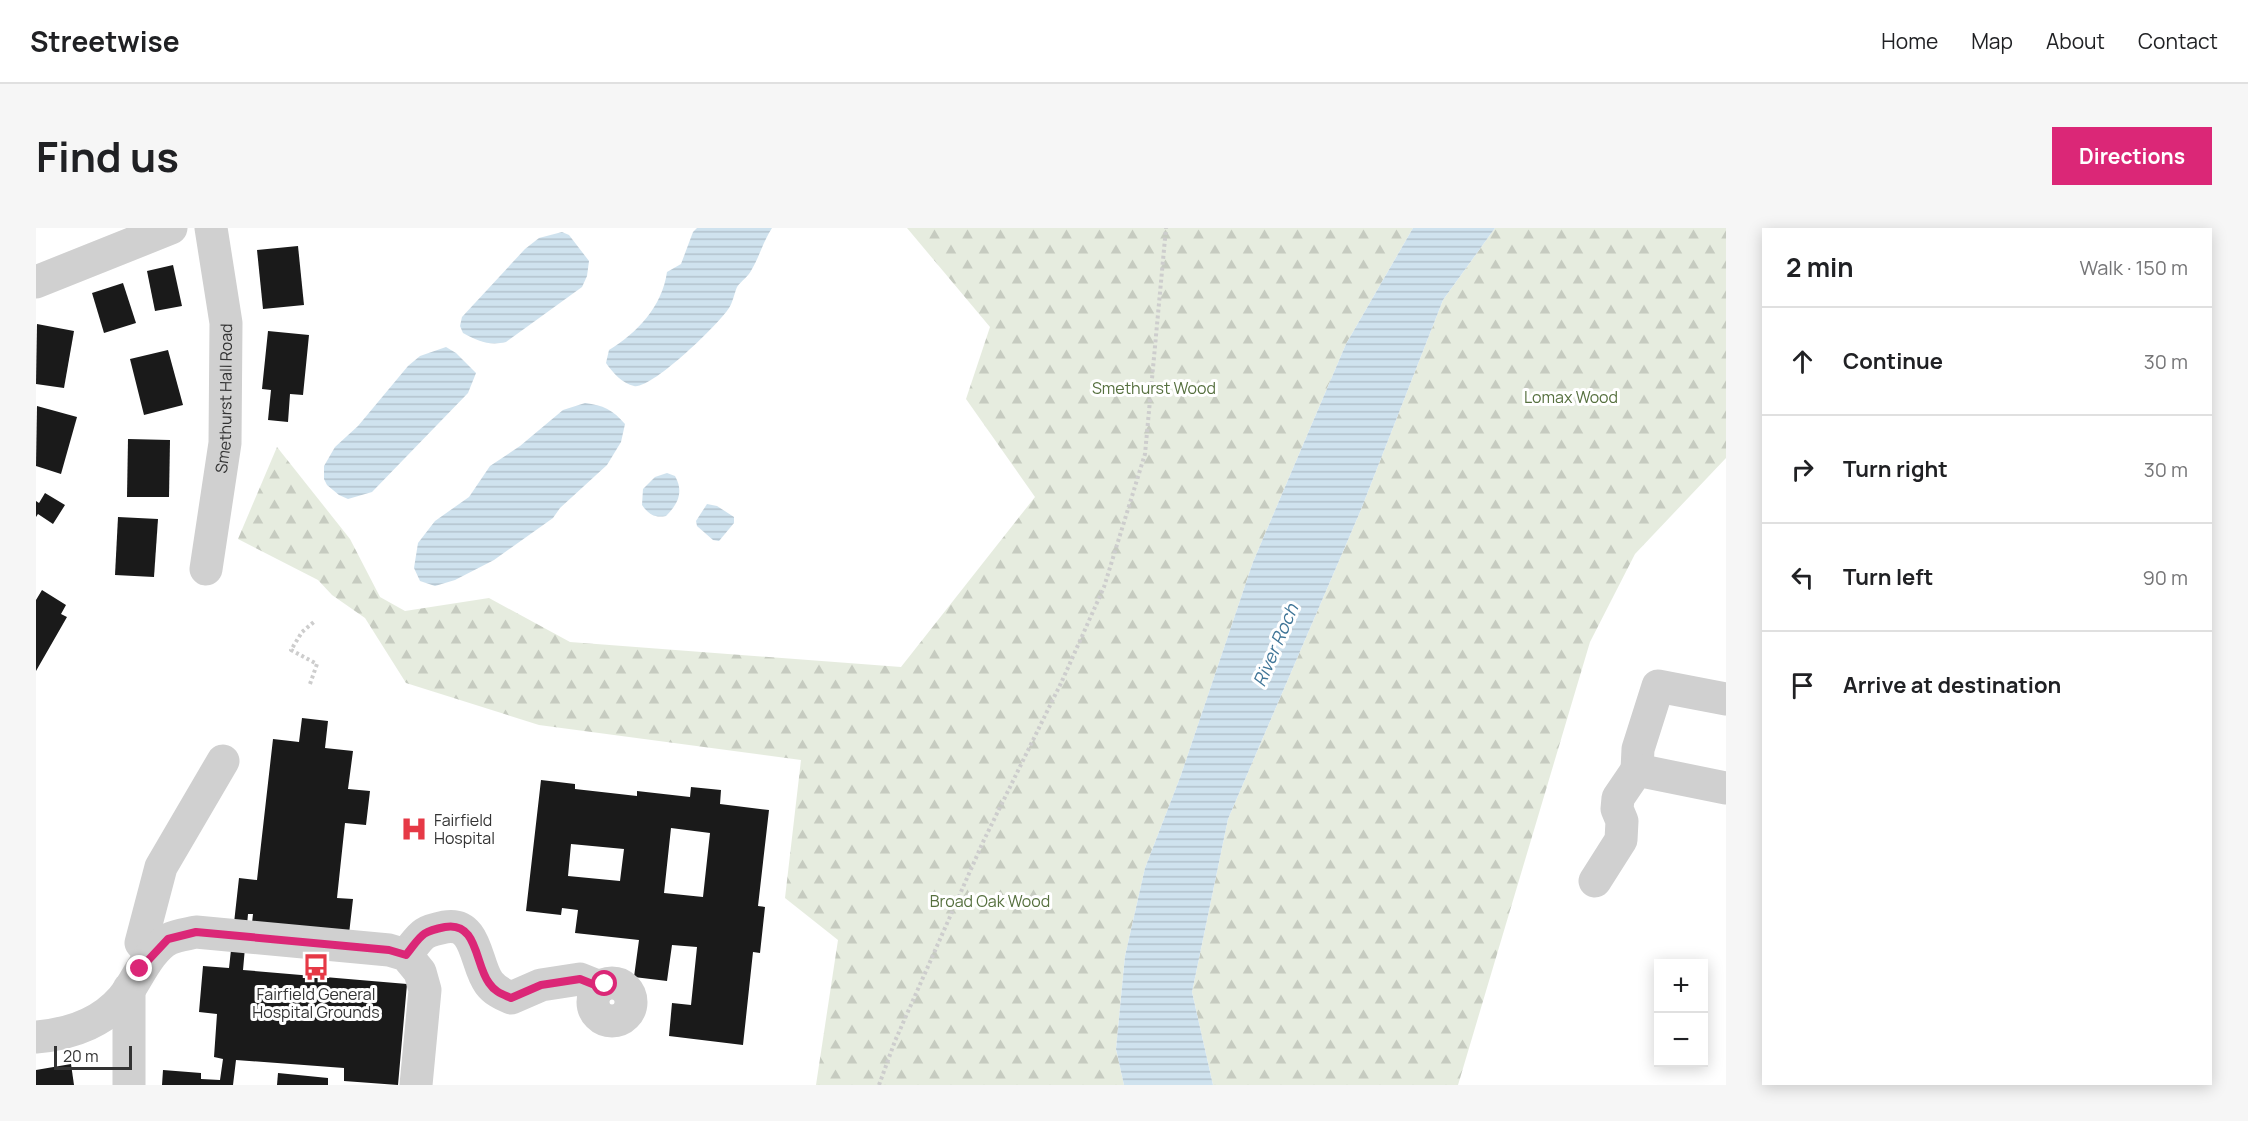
<!DOCTYPE html>
<meta charset="utf-8">
<style>
body{margin:0;font-family:Manrope,sans-serif;background:#f6f6f6;color:#202124}
.controls{position:absolute;right:18px;bottom:18px;display:grid;overflow:hidden;border-radius:0px;box-shadow:0 3px 15px #0003}
.controls button{width:54px;height:54px;display:grid;place-items:center;padding:0;border:0;border-bottom:2px solid #e0e0e0;background:#fff;color:#202124;font:30px sans-serif}
.scale{position:absolute;left:18px;bottom:15px;width:78px;box-sizing:border-box;padding-left:6px;border:3px solid #333;border-top:0;font-size:16px;line-height:21px;white-space:nowrap;color:#333;-webkit-text-stroke:4px #fff;paint-order:stroke}
.stop{position:absolute;width:18px;height:18px;margin:-14px;border:4px solid #db2777;border-radius:50%;background:#fff}
.stop.end{background:#db2777;border-color:#fff;box-shadow:0 2px 6px #0008}
.list{margin:0;padding:0;list-style:none}
h2{display:flex;justify-content:space-between;align-items:center;height:78px;margin:0;padding:0 24px;font-size:26px}
h2 small{font-size:20px;font-weight:400;color:#757577}
.list li{display:grid;grid-template-columns:39px 1fr auto;gap:18px;align-items:center;box-sizing:border-box;height:108px;padding:0 24px;border-top:2px solid #e0e0e0}
.list b{display:block;font-size:22px;white-space:nowrap}
.list em{font-size:20px;font-style:normal;color:#757577}
.icon{flex:none;width:33px;height:33px;fill:none;stroke:currentColor;stroke-width:2;stroke-linecap:round;stroke-linejoin:round}
.map{position:relative;flex:none;width:1690px;height:857px;overflow:hidden;border-radius:0px}
header{display:flex;align-items:center;gap:36px;box-sizing:border-box;height:84px;padding:0 30px;background:#fff;border-bottom:2px solid #e0e0e0}
header strong{font-size:28px}
nav{display:flex;gap:33px;margin-inline-start:auto;font-size:21px}
.intro{display:flex;align-items:center;justify-content:space-between;box-sizing:border-box;height:144px;padding:0 36px}
h1{margin:0;font-size:42px}
.button{padding:15px 27px;border-radius:0px;background:#db2777;color:#fff;font-size:21px;font-weight:700}
main{display:flex;gap:36px;padding:0 36px}
aside{flex:1;background:#fff;border-radius:0px;box-shadow:0 3px 15px #0003}
.map>svg:first-child{display:block}
.forest{fill:url(#forest-firs)}
.water{fill:url(#water-rules)}
.building{fill:#1a1a1a;fill-rule:evenodd}
.lines{fill:none;stroke-linecap:round;stroke-linejoin:round}
.path{stroke:#cdcdcd;stroke-width:4;stroke-dasharray:3 3;stroke-linecap:butt}
.minor{stroke:#d0d0d0;stroke-width:33}
.route{stroke:#db2777;stroke-width:8}
.labels{text-anchor:middle;dominant-baseline:central;stroke-width:6;stroke-linejoin:round;paint-order:stroke}
.park-label{font-size:16px;fill:#56703f;stroke:#fff}
.street-label{font-size:16px;fill:#333;stroke:#fff}
.poi-label{font-size:16px;fill:#333;stroke:#fff;text-anchor:start}
.water-label{font-size:18px;font-style:italic;fill:#3f7597;stroke:#fff}
</style>
<header>
<strong>Streetwise</strong>
<nav><a>Home</a><a>Map</a><a>About</a><a>Contact</a></nav>
</header>
<div class="intro"><h1>Find us</h1><a class="button">Directions</a></div>
<main>
<div class="map">
<svg width="1690" height="857" viewBox="0 0 1690 857">
<defs>
<pattern id="forest-firs" width="22" height="20" patternUnits="userSpaceOnUse" patternTransform="scale(1.5)"><rect width="22" height="20" fill="#e6ecdf"/><path d="M5 1l3.5 6h-7zM16 11l3.5 6h-7z" fill="#c6cbc0"/></pattern>
<pattern id="water-rules" width="6" height="5" patternUnits="userSpaceOnUse" patternTransform="scale(1.5)"><rect width="6" height="5" fill="#cfe2ee"/><path d="M0 2.5h6" fill="none" stroke="#b2c2cd"/></pattern>
</defs>
<rect width="100%" height="100%" fill="#fff"/>
<g class="forest">
<polygon points="871,0 1377,0 1310,116 1217,334 1145,547 1109,640 1089,728 1080,821 1088,857 780,857 802,712 749,670 765,532 503,497 370,455 329,390 296,367 282,352 202,311 241,219 314,311 344,369 369,383 453,370 534,414 865,439 999,269 930,171 954,99"/>
<polygon points="1459,0 1690,0 1690,230 1599,326 1554,414 1422,857 1177,857 1156,764 1192,591 1324,284 1407,72"/>
</g>
<g class="water">
<path d="M661,0H736C727,14 724,27 716,41C713,48 705,53 701,59C698,66 697,74 693,80C683,96 615,162 598,158C587,156 576,144 570,135L573,122C601,105 626,79 631,44L645,36L657,4Z"/>
<polygon points="1377,0 1459,0 1407,72 1324,284 1192,591 1156,764 1177,857 1088,857 1080,821 1089,728 1109,640 1145,547 1217,334 1310,116"/>
<path d="M526,4L533,7L553,33L551,48L546,59L470,114C453,118 442,113 427,105L424,98L426,89L489,21L503,10Z"/>
<polygon points="410,119 420,125 440,145 432,165 336,264 312,271 303,267 291,257 288,251 288,238 299,219 322,198 372,138 384,128"/>
<path d="M549,175C567,177 577,182 589,196L585,214L571,237L524,280L517,290L458,332L419,352L399,358L384,353L378,340L382,315L399,293L433,269L454,238L484,218L527,182Z"/>
<path d="M631,245L639,248C648,264 642,276 630,288C619,290 613,287 606,277L607,261L619,249Z"/>
<polygon points="671,276 681,278 698,289 698,295 683,313 677,312 661,298 660,293"/>
</g>
<g class="building">
<polygon points="262,18 268,77 227,81 221,22"/>
<polygon points="137,37 146,78 119,83 111,43"/>
<polygon points="87,55 100,95 68,105 56,65"/>
<polygon points="1,96 38,103 28,160 0,156"/>
<polygon points="232,103 273,107 267,167 254,166 252,194 232,192 235,162 226,161"/>
<polygon points="132,122 147,177 108,187 94,131"/>
<polygon points="1,178 41,189 25,246 0,238"/>
<polygon points="92,211 134,212 133,269 91,269"/>
<polygon points="9,265 29,277 17,296 2,286 0,289 0,273 3,275"/>
<polygon points="82,289 122,291 118,349 79,347"/>
<polygon points="6,362 30,377 25,386 31,389 0,443 0,372"/>
<polygon points="266,490 292,493 289,520 317,523 312,561 334,563 330,597 309,595 301,670 317,671 313,706 216,695 217,686 212,686 207,742 371,756 362,857 308,853 308,840 200,832 197,857 126,857 127,842 165,845 165,851 184,852 187,831 178,829 181,786 163,784 167,738 193,740 203,650 221,652 237,511 263,514"/>
<path d="M505,552L539,556V561L601,568V563L654,569L655,559L685,562L684,576L733,582L722,678L729,679L724,725L717,724L707,817L633,808L636,775L655,777L661,719L636,717L631,753L598,749L603,712L539,705L542,682L526,680L525,687L490,683ZM635,600L674,605L667,669L628,665ZM535,616L588,621L584,653L532,648Z"/>
<polygon points="35,836 38,857 0,857 0,842"/>
<polygon points="242,845 292,850 292,857 241,857"/>
</g>
<g class="lines">
<g class="path">
<polyline points="274,456 281,436 255,422 266,404 279,393"/>
<polyline points="843,857 859,813 947,614 1026,453 1068,359 1109,226 1130,0"/>
</g>
<g class="minor">
<polyline points="0,54 135,0"/>
<path id="s1" d="M170,341L189,215L190,95L175,0"/>
<polyline points="1601,542 1602,521 1622,458 1690,471"/>
<polyline points="1559,653 1585,612 1586,593 1581,581 1582,570 1601,542 1690,560"/>
<polyline points="105,715 125,639 187,533"/>
<path d="M370,727C386,707 384,704 409,699C442,693 439,737 453,755C459,763 466,766 475,770L505,757L544,751L564,759"/>
<circle cx="576" cy="774" r="19"/>
<path d="M0,809C36,806 72,793 93,762C103,747 115,720 133,711C141,707 152,706 160,704L353,722L370,727L384,744L389,762L380,857"/>
<polyline points="93,857 93,761"/>
</g>
</g>
<g class="lines">
<path class="route" d="M104,741L132,711L160,704L353,722L370,727C386,707 384,704 409,699C442,693 439,737 453,755C459,764 466,766 475,770L505,757L544,751L564,759L569,756"/>
</g>
<defs>
<symbol id="hospital-bare" viewBox="-9 -9 18 18"><path d="M-5-5h3v3.5h4V-5h3V5h-3V1.5h-4V5h-3Z" fill="#e63946" stroke="#fff" stroke-width="2.5" paint-order="stroke"/></symbol>
<symbol id="bus-bare" viewBox="-9 -9 18 18"><path d="M-5-6H5V4H4V6H2V4H-2V6H-4V4H-5ZM-3.5-4V0h7V-4ZM-3.5 1.2v1.5H-2V1.2ZM2 1.2v1.5H3.5V1.2Z" fill="#e63946" stroke="#fff" stroke-width="2.5" paint-order="stroke"/></symbol>
</defs>
<g fill-rule="evenodd">
<use href="#hospital-bare" x="359" y="582" width="38" height="38"/>
<use href="#bus-bare" x="261" y="720" width="38" height="38"/>
</g>
<g class="labels">
<g class="park-label">
<text x="1118" y="160">Smethurst Wood</text>
<text x="1535" y="169">Lomax Wood</text>
<text x="954" y="673">Broad Oak Wood</text>
</g>
<g class="street-label">
<text stroke="none"><textPath href="#s1" startOffset="172">Smethurst Hall Road</textPath></text>
</g>
<g class="poi-label">
<text x="398" y="592">Fairfield<tspan x="398" dy="18">Hospital</tspan></text>
<text x="280" y="766" text-anchor="middle">Fairfield General<tspan x="280" dy="18">Hospital Grounds</tspan></text>
</g>
<g class="water-label">
<text transform="translate(1239 417) rotate(-67)">River Roch</text>
</g>
</g>
</svg>
<div class="controls">
<button>+</button>
<button>−</button>
</div>
<div class="scale">20 m</div>
<div class="stop" style="left:569px;top:756px"></div>
<div class="stop end" style="left:104px;top:741px"></div>
</div>
<aside>
<h2>2 min<small>Walk · 150 m</small></h2>
<ul class="list">
<li><svg class="icon" aria-label="ahead" viewBox="0 0 24 24"><path d="M12 20V5M6 11l6-6 6 6"/></svg><div><b>Continue</b></div><em>30 m</em></li>
<li><svg class="icon" aria-label="right" viewBox="0 0 24 24"><path d="M7 20v-9h11M14 6l5 5-5 5"/></svg><div><b>Turn right</b></div><em>30 m</em></li>
<li><svg class="icon" aria-label="left" viewBox="0 0 24 24"><path d="M17 20v-9H6M10 6l-5 5 5 5"/></svg><div><b>Turn left</b></div><em>90 m</em></li>
<li><svg class="icon" aria-label="arrive" viewBox="0 0 24 24"><path d="M6 21V4h12l-3 4 3 4H6"/></svg><div><b>Arrive at destination</b></div></li>
</ul>
</aside>
</main>
